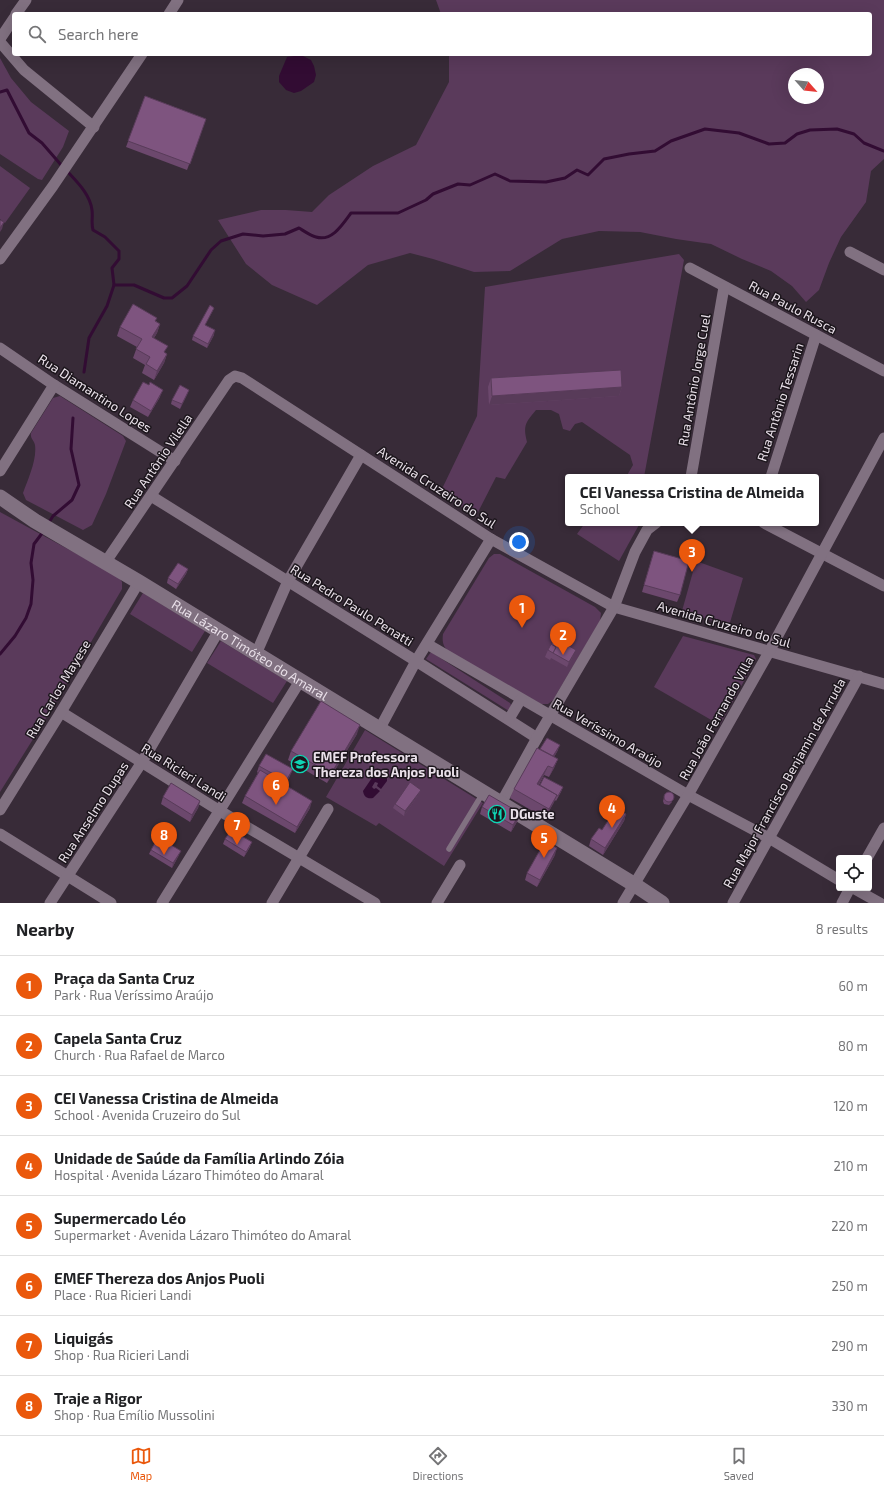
<!DOCTYPE html>
<meta charset="utf-8">
<style>
body{margin:0;font-family:"Exo 2",sans-serif;background:#f6f6f6;color:#202124}
.controls{position:absolute;right:12px;bottom:12px;display:grid;overflow:hidden;border-radius:4px;box-shadow:0 4px 16px #0002}
.controls button{width:36px;height:36px;display:grid;place-items:center;padding:0;border:0;border-bottom:1px solid #e0e0e0;background:#fff;color:#202124;font:20px sans-serif}
.compass{position:absolute;left:788px;top:68px;width:36px;height:36px;border-radius:50%;background:#fff;box-shadow:0 4px 16px #0002;rotate:117deg}
.you{position:absolute;left:519px;top:542px;width:14px;height:14px;margin:-10px;border:3px solid #fff;border-radius:50%;background:#1a73e8;box-shadow:0 0 0 6px #1a73e833}
.badge{display:grid;place-items:center;width:26px;height:26px;border-radius:50%;background:#ea580c;color:#fff;font-size:13px;font-weight:700}
.pin{position:absolute;translate:-50% -33px;filter:drop-shadow(0 1px 2px #0008)}
.pin::after{content:'';position:absolute;top:21px;width:14px;height:12px;background:inherit;clip-path:polygon(0 0,100% 0,50% 100%)}
.popup{position:absolute;left:565px;top:474px;width:254px;height:52px;box-sizing:border-box;display:grid;place-content:center;border-radius:4px;background:#fff;filter:drop-shadow(0 1px 3px #0005);font-size:13px;white-space:nowrap;color:#757577}
.popup b{font-size:15px;color:#202124}
.popup::after{content:'';position:absolute;left:50%;top:100%;margin-left:-8px;border:8px solid transparent;border-top-color:#fff}
.list{margin:0;padding:0;list-style:none}
h2{display:flex;justify-content:space-between;align-items:center;height:52px;margin:0;padding:0 16px;font-size:17px}
h2 small{font-size:13px;font-weight:400;color:#757577}
.list li{display:grid;grid-template-columns:26px 1fr auto;gap:12px;align-items:center;box-sizing:border-box;height:60px;padding:0 16px;border-top:1px solid #e0e0e0}
.list b{display:block;font-size:15px;white-space:nowrap}
.list p{margin:0;font-size:13px;white-space:nowrap;color:#757577}
.list em{font-size:13px;font-style:normal;color:#757577}
.icon{flex:none;width:22px;height:22px;fill:none;stroke:currentColor;stroke-width:2;stroke-linecap:round;stroke-linejoin:round}
.map{position:relative;flex:none;width:884px;height:903px;overflow:hidden}
.search{position:absolute;background:#fff;box-shadow:0 4px 16px #0002;left:12px;right:12px;top:12px;height:44px;display:flex;align-items:center;gap:10px;box-sizing:border-box;padding:0 14px;border-radius:4px;color:#757577;font-size:15px}
.sheet{height:532px;background:#fff}
nav{display:flex;justify-content:space-around;align-items:center;box-sizing:border-box;height:56px;border-top:1px solid #e0e0e0;background:#fff;font-size:11px;color:#757577}
nav a{display:grid;justify-items:center;gap:2px}
nav .on{color:#ea580c}
.map>svg:first-child{display:block}
.green{fill:#5a3a5b;fill-rule:evenodd}
.water{fill:#320c33}
.lines{fill:none;stroke-linecap:round;stroke-linejoin:round}
.stream{stroke:#320c33;stroke-width:3}
.lane{stroke:#817181;stroke-width:5.5}
.street{stroke:#817181;stroke-width:11}
.secondary{stroke:#817181;stroke-width:15}
.wall{fill:#6c486d}
.shaded-wall{fill:#583b59}
.building{fill:#7e547f;stroke:#583b59}
.labels{text-anchor:middle;dominant-baseline:central;stroke-width:3;stroke-linejoin:round;paint-order:stroke}
.street-label{font-size:13px;fill:#eae1ea;stroke:#1c161c}
.poi-label{font-size:13px;font-weight:bold;fill:#eae1ea;stroke:#1c161c;text-anchor:start}
</style>
<div class="map">
<svg width="884" height="903" viewBox="0 0 884 903">
<rect width="100%" height="100%" fill="#382b38"/>
<g class="green">
<path d="M436,0H884V159L871,171L866,202L841,237L829,263L819,290L806,302L792,286L771,271L742,259L711,244L676,239L640,232L599,231L562,239L510,271L474,272L433,259L410,253L368,265L317,305L272,285L246,264L218,220L261,210H286L312,212L329,195L373,166L416,145L449,82V54H870V14H441ZM794,74H818V98H794Z"/>
<polygon points="0,58 11,78 31,102 69,131 63,147 42,180 38,179 0,154"/>
<polygon points="0,166 30,188 5,223 0,219"/>
<path d="M679,254L684,260L644,477H626L633,465L630,455L582,422L575,424L570,431L563,429L559,414L551,410H536C525,423 523,426 527,442L505,479L496,477L476,516L440,493L477,416L485,287Z"/>
<path d="M60,396L123,436L126,441L106,494L92,525L83,530L26,500L23,493C28,479 37,460 35,445C34,440 30,439 31,433L53,398Z"/>
<polygon points="0,512 119,577 122,582 122,589 53,707 0,792"/>
<polygon points="585,523 640,523 619,561 577,534"/>
<path d="M494,554H500L595,607L601,613L600,621L553,700L548,704H541L448,651C443,646 442,642 443,634L489,558Z"/>
<polygon points="696,561 743,578 729,626 682,611"/>
<polygon points="143,593 205,631 192,652 130,614"/>
<polygon points="683,636 754,655 756,659 720,725 654,687"/>
<polygon points="221,641 287,681 273,703 207,663"/>
<polygon points="431,652 510,703 511,705 509,711 426,659"/>
<polygon points="365,730 483,803 444,866 379,823 376,826 326,797"/>
</g>
<g class="water">
<polygon points="294,56 303,56 311,60 314,66 316,75 314,82 301,91 294,93 286,90 279,82 279,76 287,57"/>
<path d="M378,769L381,770L387,776V781L381,789L377,786L378,783L375,782L372,787L374,789L376,788L380,791L373,798C367,799 364,797 363,791Z"/>
</g>
<g class="lines">
<g class="stream">
<polyline points="0,92 7,90 29,133 42,143 62,166"/>
<path d="M66,170C77,182 90,194 92,210C93,217 91,223 93,230L105,237L119,251V259L112,268L114,285L107,306L89,338L84,372"/>
<path d="M114,285H134L164,298H172L187,286L211,250L221,241L243,234L263,236L285,234L299,228C304,231 311,236 316,237C332,242 343,224 351,213H398L426,200L433,194L458,184L470,185L495,174L510,181L546,182L565,178L577,170L588,175L604,159L629,154L655,151L671,141L705,129L739,133L769,144L785,143L797,134L810,130L837,129L854,134L864,143L884,151"/>
<polyline points="48,524 53,516 72,500 79,485 71,449 73,418"/>
<polyline points="0,654 15,636 26,618 31,604 33,580 31,563 34,544 43,532"/>
</g>
<polyline class="lane" points="449,849 483,793"/>
<g class="street">
<polyline points="16,14 26,0"/>
<polyline points="169,14 178,0"/>
<polyline points="0,39 14,18"/>
<polyline points="0,42 24,70 94,127"/>
<polyline points="850,252 884,270"/>
<polyline points="0,259 53,186 142,54"/>
<polyline points="690,268 884,371"/>
<polyline points="0,348 54,385 175,461"/>
<polyline points="0,471 54,385"/>
<polyline points="691,477 724,287"/>
<polyline points="771,477 816,335"/>
<polyline points="151,496 416,661 537,738"/>
<polyline points="764,523 884,586"/>
<polyline points="105,563 229,380 235,376 242,378 491,539 614,607 884,684"/>
<polyline points="427,644 688,795 769,838 839,880"/>
<polyline points="256,654 288,581 361,455"/>
<polyline points="61,712 220,811 375,903"/>
<polyline points="509,719 521,699"/>
<polyline points="379,730 416,661 491,539"/>
<polyline points="501,803 537,738 614,607 635,552 647,530 656,523"/>
<polyline points="0,810 61,712 139,582"/>
<polyline points="0,834 111,903"/>
<polyline points="867,858 884,828"/>
<polyline points="853,888 880,903"/>
<polyline points="50,903 142,762 218,632"/>
<polyline points="162,903 300,681"/>
<polyline points="272,903 328,809"/>
<polyline points="437,903 460,865"/>
<polyline points="623,903 688,795 769,652 884,438"/>
<polyline points="733,903 859,676"/>
<polyline points="842,903 850,888"/>
</g>
<path class="secondary" id="s1" d="M0,497L35,521L139,582L635,885L662,903"/>
</g>
<g class="wall">
<polygon points="145,96 206,119 187,170 126,147"/>
<polygon points="214,308 212,312 205,325 214,335 207,348 192,340 193,336"/>
<polygon points="156,321 160,324 157,333 154,338 165,353 167,354 164,363 154,380 142,373 145,365 133,358 137,347 117,336 120,327"/>
<polygon points="491,378 622,387 619,396 489,405 488,387"/>
<polygon points="149,385 160,397 148,417 130,407 133,400"/>
<polygon points="189,390 180,409 171,404 172,400"/>
<polygon points="654,551 680,595 677,602 642,592"/>
<polygon points="188,569 186,574 176,589 167,583 168,578"/>
<polygon points="548,650 574,655 567,667 551,658 550,660 545,657"/>
<polygon points="357,734 327,783 288,760 291,751"/>
<polygon points="547,738 558,750 554,757 558,759 554,768 549,777 544,775 539,785 563,787 561,792 556,801 555,800 553,804 545,818 510,798 514,789 540,750"/>
<polygon points="377,758 371,766 366,761 367,759"/>
<polygon points="259,766 290,776 285,785 310,808 295,833 242,803 245,796 258,773 257,772"/>
<polygon points="421,790 419,794 404,816 393,808 395,804"/>
<polygon points="665,794 672,802 669,805 664,804 663,801"/>
<polygon points="163,797 200,801 198,808 190,822 161,804"/>
<polygon points="482,807 518,820 511,832 480,814"/>
<polygon points="626,814 624,821 603,855 589,846 591,839 602,830"/>
<polygon points="225,839 250,847 244,857 223,844"/>
<polygon points="151,850 179,855 172,868 149,854"/>
<polygon points="555,855 537,887 525,880 527,873"/>
</g>
<g class="shaded-wall">
<polygon points="4,222 2,229 0,232 0,228"/>
<polygon points="160,324 157,333 149,346 152,337"/>
<polygon points="215,330 214,335 207,348 208,344"/>
<polygon points="167,354 164,363 154,380 157,371"/>
<polygon points="622,387 619,396 489,405 492,396"/>
<polygon points="163,390 160,397 148,417 151,411"/>
<polygon points="189,390 187,395 180,409 182,404"/>
<polygon points="188,569 186,574 176,589 178,584"/>
<polygon points="576,650 574,655 567,667 569,662"/>
<polygon points="360,725 357,734 327,783 331,774"/>
<polygon points="560,745 558,750 552,761 553,756"/>
<polygon points="558,759 554,768 549,777 553,768"/>
<polygon points="548,766 544,775 534,793 537,784"/>
<polygon points="293,769 290,776 283,788 286,781"/>
<polygon points="421,790 419,794 404,816 405,811"/>
<polygon points="557,795 553,804 545,818 549,809"/>
<polygon points="200,801 198,808 190,822 192,815"/>
<polygon points="312,801 310,808 295,833 297,827"/>
<polygon points="520,813 518,820 511,832 513,825"/>
<polygon points="626,814 624,821 603,855 605,848"/>
<polygon points="252,842 250,847 244,857 246,852"/>
<polygon points="557,848 555,855 537,887 540,880"/>
<polygon points="181,851 179,855 172,868 173,863"/>
</g>
<g class="building">
<polygon points="145,96 206,119 190,164 128,141"/>
<polygon points="0,220 4,222 0,228"/>
<polygon points="133,304 157,318 155,321 160,324 152,337 168,346 164,352 167,354 157,371 146,364 150,357 136,349 142,339 120,327"/>
<polygon points="210,305 214,308 205,325 215,330 208,344 193,336"/>
<polygon points="621,370 622,387 492,396 491,378"/>
<polygon points="143,382 149,385 150,382 163,390 151,411 133,400"/>
<polygon points="180,385 189,390 182,404 172,400"/>
<polygon points="654,551 689,561 680,595 644,585"/>
<polygon points="178,563 188,569 178,584 168,578"/>
<polygon points="555,638 576,650 569,662 553,653 556,647 551,645"/>
<polygon points="551,644 556,647 553,653 548,650"/>
<polygon points="321,701 360,725 331,774 291,751"/>
<polygon points="547,738 560,745 553,756 540,749"/>
<polygon points="537,748 558,759 553,768 548,766 537,784 557,795 549,809 514,789"/>
<polygon points="372,751 378,756 372,763 367,759"/>
<polygon points="266,754 293,769 286,781 259,766"/>
<polygon points="260,770 312,801 297,827 245,796"/>
<polygon points="544,777 563,787 558,796 556,795 557,795 540,785"/>
<polygon points="410,782 421,790 405,811 395,804"/>
<polygon points="171,783 200,801 192,815 163,797"/>
<circle cx="669" cy="797" r="5"/>
<polygon points="489,795 520,813 513,825 482,807"/>
<polygon points="616,808 626,814 605,848 591,839 599,828 602,830"/>
<polygon points="231,830 252,842 246,852 225,839"/>
<polygon points="158,837 181,851 173,863 151,850"/>
<polygon points="545,841 557,848 540,880 527,873"/>
</g>
<defs>
<symbol id="school-ring" viewBox="-11 -11 22 22"><circle r="9.5" fill="#1c161c" stroke="#0fd5b4" stroke-width="1.5"/><path d="M0-5L7-2L0 1L-7-2ZM-4 1L0 2.5L4 1V4Q0 6-4 4Z" fill="#0fd5b4"/></symbol>
<symbol id="restaurant-ring" viewBox="-11 -11 22 22"><circle r="9.5" fill="#1c161c" stroke="#0fd5b4" stroke-width="1.5"/><path d="M-5-6h1v4h1v-4h1v4h1v-4h1v5L-1.5 .5V6h-2V.5L-5-1ZM5-6V6H3V1.5H1.5Q1.5-4 5-6Z" fill="#0fd5b4"/></symbol>
</defs>
<g fill-rule="evenodd">
<use href="#school-ring" x="290" y="754" width="20" height="20"/>
<use href="#restaurant-ring" x="487" y="804" width="20" height="20"/>
</g>
<g class="labels">
<g class="street-label">
<text transform="translate(793 307) rotate(28)">Rua Paulo Rusca</text>
<text transform="translate(694 380) rotate(-80)">Rua Antônio Jorge Cuel</text>
<text transform="translate(95 393) rotate(33)">Rua Diamantino Lopes</text>
<text transform="translate(780 402) rotate(-72)">Rua Antônio Tessarin</text>
<text transform="translate(158 461) rotate(-56)">Rua Antônio Vilella</text>
<text transform="translate(437 487) rotate(33)">Avenida Cruzeiro do Sul</text>
<text transform="translate(352 605) rotate(32)">Rua Pedro Paulo Penatti</text>
<text transform="translate(724 624) rotate(16)">Avenida Cruzeiro do Sul</text>
<text stroke="none"><textPath href="#s1" startOffset="293">Rua Lázaro Timóteo do Amaral</textPath></text>
<text transform="translate(58 689) rotate(-59)">Rua Carlos Mayese</text>
<text transform="translate(716 718) rotate(-61)">Rua João Fernando Villa</text>
<text transform="translate(608 733) rotate(30)">Rua Veríssimo Araújo</text>
<text transform="translate(184 772) rotate(32)">Rua Ricieri Landi</text>
<text transform="translate(784 783) rotate(-61)">Rua Major Francisco Benjamin de Arruda</text>
<text transform="translate(93 812) rotate(-57)">Rua Anselmo Dupas</text>
</g>
<g class="poi-label">
<text x="313" y="757">EMEF Professora<tspan x="313" dy="15">Thereza dos Anjos Puoli</tspan></text>
<text x="510" y="814">DGuste</text>
</g>
</g>
</svg>
<div class="controls">
<button><svg class="icon" aria-label="locate" viewBox="0 0 24 24"><circle cx="12" cy="12" r="6"/><path d="M12 2v4M12 18v4M2 12h4M18 12h4"/></svg></button>
</div>
<svg class="compass" viewBox="-18 -18 36 36"><path d="M0-13l5 13h-10z" fill="#e53935"/><path d="M0 13l5-13h-10z" fill="#757577"/></svg>
<div class="you"></div>
<div class="pin badge" style="left:522px;top:628px">1</div>
<div class="pin badge" style="left:563px;top:655px">2</div>
<div class="pin badge" style="left:692px;top:572px">3</div>
<div class="popup"><b>CEI Vanessa Cristina de Almeida</b>School</div>
<div class="pin badge" style="left:612px;top:828px">4</div>
<div class="pin badge" style="left:544px;top:858px">5</div>
<div class="pin badge" style="left:276px;top:805px">6</div>
<div class="pin badge" style="left:237px;top:845px">7</div>
<div class="pin badge" style="left:164px;top:855px">8</div>
<div class="search"><svg class="icon" aria-label="search" viewBox="0 0 24 24"><circle cx="10" cy="10" r="6"/><path d="M15 15l6 6"/></svg>Search here</div>
</div>
<section class="sheet">
<h2>Nearby<small>8 results</small></h2>
<ul class="list">
<li><span class="badge">1</span><div><b>Praça da Santa Cruz</b><p>Park · Rua Veríssimo Araújo</p></div><em>60 m</em></li>
<li><span class="badge">2</span><div><b>Capela Santa Cruz</b><p>Church · Rua Rafael de Marco</p></div><em>80 m</em></li>
<li><span class="badge">3</span><div><b>CEI Vanessa Cristina de Almeida</b><p>School · Avenida Cruzeiro do Sul</p></div><em>120 m</em></li>
<li><span class="badge">4</span><div><b>Unidade de Saúde da Família Arlindo Zóia</b><p>Hospital · Avenida Lázaro Thimóteo do Amaral</p></div><em>210 m</em></li>
<li><span class="badge">5</span><div><b>Supermercado Léo</b><p>Supermarket · Avenida Lázaro Thimóteo do Amaral</p></div><em>220 m</em></li>
<li><span class="badge">6</span><div><b>EMEF Thereza dos Anjos Puoli</b><p>Place · Rua Ricieri Landi</p></div><em>250 m</em></li>
<li><span class="badge">7</span><div><b>Liquigás</b><p>Shop · Rua Ricieri Landi</p></div><em>290 m</em></li>
<li><span class="badge">8</span><div><b>Traje a Rigor</b><p>Shop · Rua Emílio Mussolini</p></div><em>330 m</em></li>
</ul>
</section>
<nav>
<a class="on"><svg class="icon" aria-label="map" viewBox="0 0 24 24"><path d="M3 6l6-2 6 2 6-2v14l-6 2-6-2-6 2zM9 4v14M15 6v14"/></svg>Map</a>
<a><svg class="icon" aria-label="directions" viewBox="0 0 24 24"><path d="M12 3l9 9-9 9-9-9zM9 14v-3h6M13 9l2 2-2 2"/></svg>Directions</a>
<a><svg class="icon" aria-label="saved" viewBox="0 0 24 24"><path d="M7 4h10v16l-5-4-5 4z"/></svg>Saved</a>
</nav>
